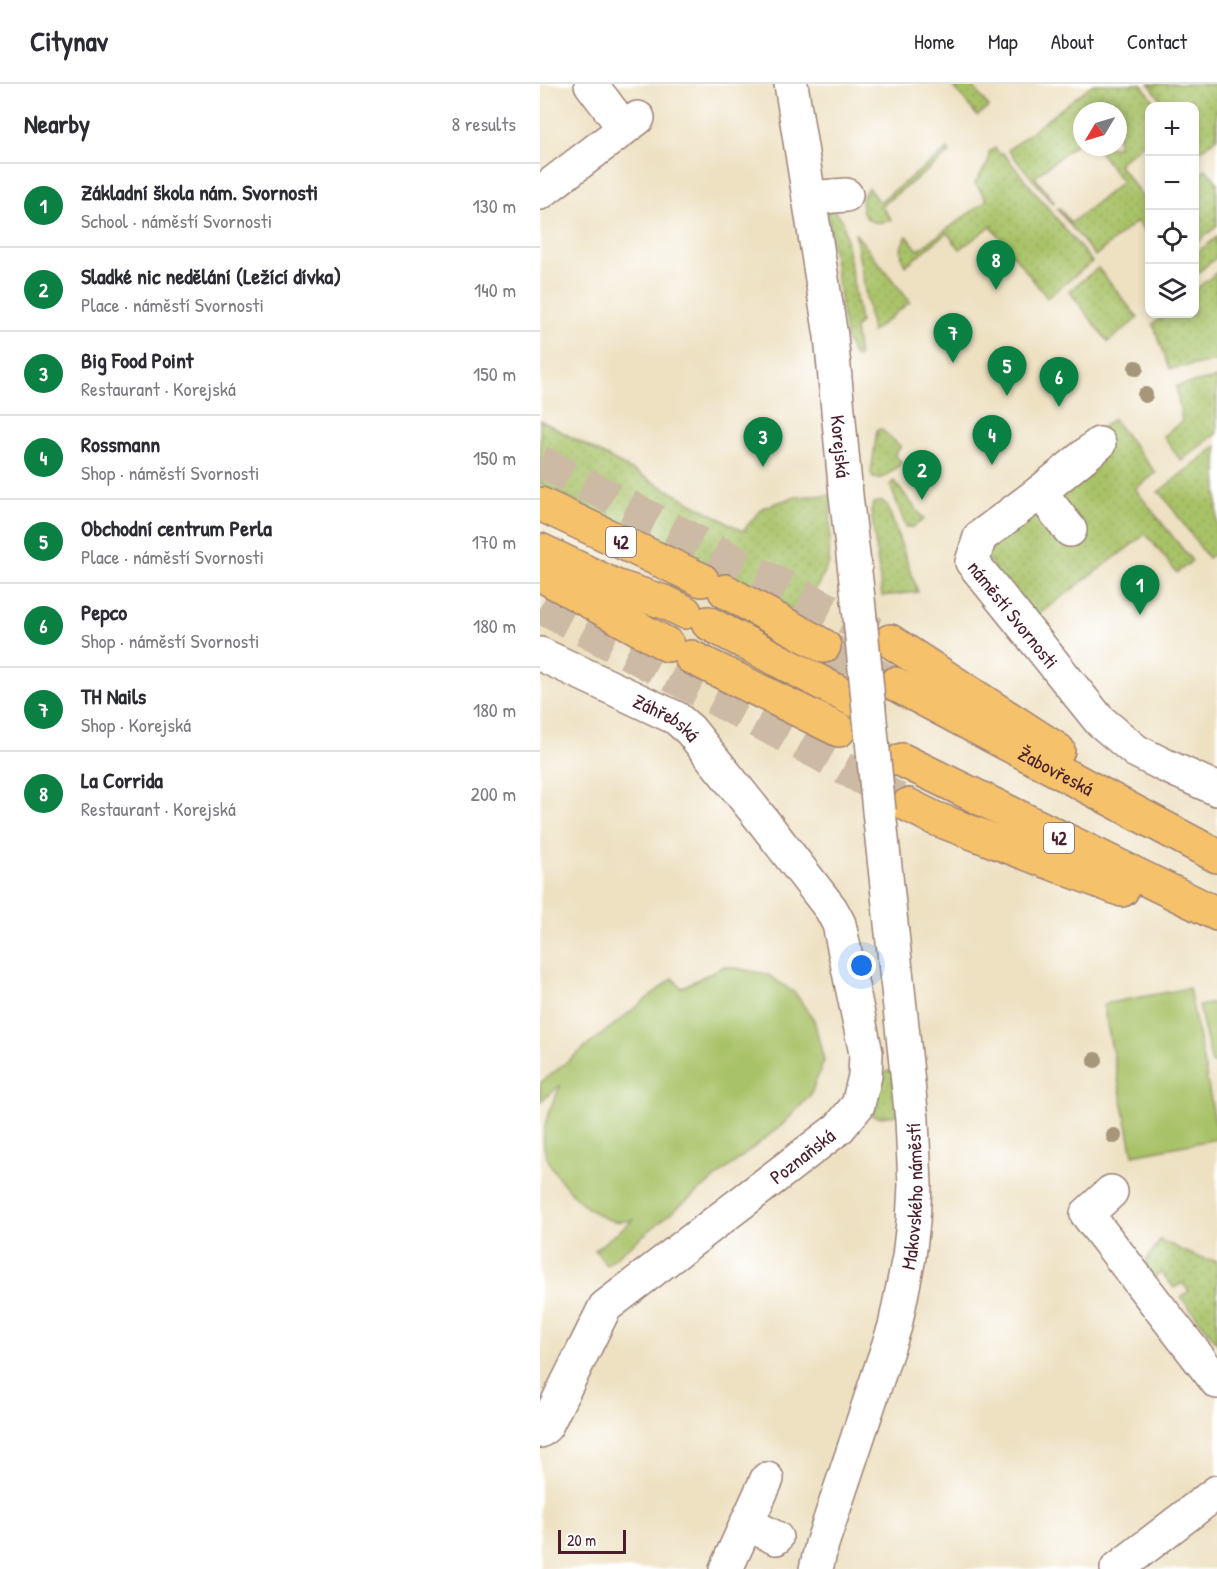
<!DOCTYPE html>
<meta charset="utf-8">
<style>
body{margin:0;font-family:"Patrick Hand",sans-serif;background:#f7f7f7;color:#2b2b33}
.controls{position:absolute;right:18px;top:18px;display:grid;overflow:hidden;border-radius:12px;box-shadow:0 3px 9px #0003}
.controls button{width:54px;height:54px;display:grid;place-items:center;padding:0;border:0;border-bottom:2px solid #e1e1e2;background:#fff;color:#2b2b33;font:30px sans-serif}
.compass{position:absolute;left:533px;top:18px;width:54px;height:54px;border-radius:50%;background:#fff;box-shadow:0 3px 9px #0003;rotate:232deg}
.scale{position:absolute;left:18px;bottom:15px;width:68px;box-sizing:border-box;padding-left:6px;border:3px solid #4a1f2b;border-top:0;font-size:16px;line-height:21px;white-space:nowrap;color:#4a1f2b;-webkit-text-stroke:4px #fff;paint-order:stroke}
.you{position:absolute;left:322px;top:882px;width:21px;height:21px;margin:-15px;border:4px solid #fff;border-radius:50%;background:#1a73e8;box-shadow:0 0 0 9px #1a73e833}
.badge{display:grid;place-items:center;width:39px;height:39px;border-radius:50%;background:#0b8043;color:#fff;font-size:20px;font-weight:700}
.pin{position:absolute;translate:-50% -50px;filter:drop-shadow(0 2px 3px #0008)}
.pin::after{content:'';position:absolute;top:32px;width:21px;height:18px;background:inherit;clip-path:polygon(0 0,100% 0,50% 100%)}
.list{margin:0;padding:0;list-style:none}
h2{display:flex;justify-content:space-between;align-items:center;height:78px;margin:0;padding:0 24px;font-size:26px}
h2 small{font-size:20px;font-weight:400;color:#7c7c81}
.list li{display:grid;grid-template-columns:39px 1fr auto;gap:18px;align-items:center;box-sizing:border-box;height:84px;padding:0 24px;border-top:2px solid #e1e1e2}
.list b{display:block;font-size:22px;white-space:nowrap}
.list p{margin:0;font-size:20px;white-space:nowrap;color:#7c7c81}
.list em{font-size:20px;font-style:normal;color:#7c7c81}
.icon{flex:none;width:33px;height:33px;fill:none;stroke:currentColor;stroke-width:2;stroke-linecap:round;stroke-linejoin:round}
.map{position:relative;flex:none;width:677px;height:1485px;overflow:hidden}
header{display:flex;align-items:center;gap:36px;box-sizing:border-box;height:84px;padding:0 30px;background:#fff;border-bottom:2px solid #e1e1e2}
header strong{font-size:28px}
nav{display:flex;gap:33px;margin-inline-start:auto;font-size:21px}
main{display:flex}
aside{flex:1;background:#fff}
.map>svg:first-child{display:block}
.grass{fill:url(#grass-dots);stroke:#797049;stroke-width:1.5}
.garden{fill:#a8c267;stroke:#797049;stroke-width:1.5}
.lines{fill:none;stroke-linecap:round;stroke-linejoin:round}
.highway-tunnel{stroke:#cdbaa4;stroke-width:33;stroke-dasharray:33 16;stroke-linecap:butt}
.minor-casing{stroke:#9c8076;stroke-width:36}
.highway-casing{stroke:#9c8076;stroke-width:36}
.minor{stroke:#fff;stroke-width:33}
.highway{stroke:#f5c16b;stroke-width:33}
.minor-bridge-casing{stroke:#9c8076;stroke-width:36;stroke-linecap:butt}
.minor-bridge{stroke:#fff;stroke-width:33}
.tree{fill:#a6967a}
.labels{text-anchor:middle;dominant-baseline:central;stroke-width:6;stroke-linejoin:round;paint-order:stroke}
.shield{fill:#fff;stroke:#80626b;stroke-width:1.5}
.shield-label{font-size:18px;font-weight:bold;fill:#4a1f2b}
.street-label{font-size:20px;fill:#4a1f2b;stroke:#fff}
</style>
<header>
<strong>Citynav</strong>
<nav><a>Home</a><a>Map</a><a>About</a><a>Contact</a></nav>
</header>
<main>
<aside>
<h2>Nearby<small>8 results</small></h2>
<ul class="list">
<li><span class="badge">1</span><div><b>Základní škola nám. Svornosti</b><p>School · náměstí Svornosti</p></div><em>130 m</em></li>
<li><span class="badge">2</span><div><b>Sladké nic nedělání (Ležící dívka)</b><p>Place · náměstí Svornosti</p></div><em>140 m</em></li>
<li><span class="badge">3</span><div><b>Big Food Point</b><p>Restaurant · Korejská</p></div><em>150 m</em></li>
<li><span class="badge">4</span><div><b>Rossmann</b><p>Shop · náměstí Svornosti</p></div><em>150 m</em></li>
<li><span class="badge">5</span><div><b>Obchodní centrum Perla</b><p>Place · náměstí Svornosti</p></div><em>170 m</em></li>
<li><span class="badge">6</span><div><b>Pepco</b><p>Shop · náměstí Svornosti</p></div><em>180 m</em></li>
<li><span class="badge">7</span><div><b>TH Nails</b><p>Shop · Korejská</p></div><em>180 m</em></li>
<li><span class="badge">8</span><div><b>La Corrida</b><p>Restaurant · Korejská</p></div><em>200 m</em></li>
</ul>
</aside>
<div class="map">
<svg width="677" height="1485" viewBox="0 0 677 1485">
<defs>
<pattern id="grass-dots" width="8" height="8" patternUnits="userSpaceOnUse" patternTransform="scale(1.5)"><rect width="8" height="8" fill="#a8c267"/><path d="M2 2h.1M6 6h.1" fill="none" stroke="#92a65a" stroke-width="1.8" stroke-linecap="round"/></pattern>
</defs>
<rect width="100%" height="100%" fill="#fff"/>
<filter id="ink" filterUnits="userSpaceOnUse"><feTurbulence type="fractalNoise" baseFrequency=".0167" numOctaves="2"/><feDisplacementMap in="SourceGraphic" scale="12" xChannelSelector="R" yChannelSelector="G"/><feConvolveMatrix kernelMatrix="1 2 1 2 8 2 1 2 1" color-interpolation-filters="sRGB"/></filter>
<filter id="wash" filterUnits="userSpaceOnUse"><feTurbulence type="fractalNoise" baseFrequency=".008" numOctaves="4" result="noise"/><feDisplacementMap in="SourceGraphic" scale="24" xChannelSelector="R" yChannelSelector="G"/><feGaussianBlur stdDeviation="1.35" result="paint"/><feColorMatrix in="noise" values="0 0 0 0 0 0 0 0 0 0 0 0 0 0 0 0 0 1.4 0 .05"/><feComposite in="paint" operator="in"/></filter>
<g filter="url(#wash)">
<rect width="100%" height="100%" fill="#eee1c2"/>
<g class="grass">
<polygon points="412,0 431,0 449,23 437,32"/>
<polygon points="553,0 601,0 618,22 610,22 609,55 578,80 609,121 609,153 597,137 555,172 517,125 519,124 531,139 582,98 556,63 578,63 578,27 542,27 542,55 495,93 514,118 513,119 468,66"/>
<polygon points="609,0 677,0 677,54 660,67 655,59 654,22 626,22"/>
<path d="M455,64L460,71L463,69L552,178L507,214L451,142L420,165L407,149L365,182C360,170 359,163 367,152L378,166L447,116L435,99L448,79L449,68Z"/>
<path d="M408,65L410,69L341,122L351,135C328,148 312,123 328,104L339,118Z"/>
<polygon points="666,85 677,98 677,142 655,160 655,94"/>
<polygon points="293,125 303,137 320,238 315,245 319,272 317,273 313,271 306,255 287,127"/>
<polygon points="315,149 370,218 332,248"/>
<polygon points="677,153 677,173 655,191 655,170"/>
<polygon points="558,184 598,234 568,258 529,207"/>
<polygon points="677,188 677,277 630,285 613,240 625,230 654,230 655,206"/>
<polygon points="677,294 677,349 641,377 623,352 642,337 636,302"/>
<polygon points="573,335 616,389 595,405 652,477 637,489 606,450 486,540 446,471 501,392"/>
<polygon points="0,336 203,447 222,424 254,413 291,411 289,479 263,531 200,498 0,400"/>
<path d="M341,345L361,363L354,370L362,379C354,385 344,397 333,394L331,389L337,346Z"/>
<polygon points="677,362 677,468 668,474 622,410 618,408"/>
<polygon points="354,397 384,435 373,443 366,443 350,401"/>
<polygon points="338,418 343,418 347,421 378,508 342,512 331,426 334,419"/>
<polygon points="353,986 359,1031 338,1033 331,1031 330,1026 340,994 345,988"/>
<polygon points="620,1156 657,1173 677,1177 677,1259 641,1213 649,1207 642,1199 634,1204 621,1188 611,1196 606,1177"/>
</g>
<g class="garden">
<path d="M184,882L227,890L255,909L274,936L284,977L270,1012L243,1040L66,1181L55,1166L93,1136C85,1137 77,1139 70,1136C45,1129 8,1088 4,1063C1,1042 12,1019 21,1001L0,1018V999L133,894L141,904Z"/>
<polygon points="649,904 677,1047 677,1055 593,1071 563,920"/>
<polygon points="677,918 677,979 672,980 659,922"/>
</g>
</g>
<g filter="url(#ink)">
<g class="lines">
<g class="highway-tunnel">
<polyline points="0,377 343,553"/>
<polyline points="0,523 279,670 358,715"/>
<polyline points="284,562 348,597"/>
</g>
<defs>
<g id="minor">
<polyline points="51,0 84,44"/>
<path id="s1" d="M251,0L291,252L306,411L318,514"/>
<polyline points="0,109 98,34"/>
<polyline points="269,114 306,111"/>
<path id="s2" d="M559,360L500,408L440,453L432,478L559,636L596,667L626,682L677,705"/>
<polyline points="500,408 530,446"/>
<path id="s3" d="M0,570L136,634L150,646L223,737L291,825L299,840L326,969L325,992L318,1021L299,1044L65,1223L6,1342L0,1347"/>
<polyline points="571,1108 547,1130 677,1298"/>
<polyline points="207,1439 236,1454"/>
<polyline points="186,1485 227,1395"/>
<path id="s4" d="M276,1485L282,1460L355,1242L369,1173L373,1138L375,1101L372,1036L339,727"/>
<polyline points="577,1485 677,1408"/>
</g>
<g id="highway">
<polyline points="0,420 162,496"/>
<polyline points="0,466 75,502 127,519 145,528"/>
<polyline points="0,490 128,561"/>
<polyline points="185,507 284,562"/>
<polyline points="168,539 329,624"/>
<polyline points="350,557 518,666"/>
<polyline points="151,573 299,646"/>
<path id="s5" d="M355,600L677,772"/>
<polyline points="362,676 677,830"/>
<polyline points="368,721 394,734 582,806"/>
</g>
</defs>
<use href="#minor" class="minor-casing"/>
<use href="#highway" class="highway-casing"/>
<use href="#minor" class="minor"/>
<use href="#highway" class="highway"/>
<defs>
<polyline id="minor-bridge" points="318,514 339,727"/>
</defs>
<use href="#minor-bridge" class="minor-bridge-casing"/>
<use href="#minor-bridge" class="minor-bridge"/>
</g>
<g class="tree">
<circle cx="596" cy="284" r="8"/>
<circle cx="605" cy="311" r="8"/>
<circle cx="555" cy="976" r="8"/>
<circle cx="574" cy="1052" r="8"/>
</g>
</g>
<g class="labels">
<g class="shield">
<rect x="66" y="443" width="30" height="30" rx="4.5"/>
<rect x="504" y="739" width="30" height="30" rx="4.5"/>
</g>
<g class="shield-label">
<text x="81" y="458">42</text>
<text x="519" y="754">42</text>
</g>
<g class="street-label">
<text stroke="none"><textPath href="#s1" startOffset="366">Korejská</textPath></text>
<text stroke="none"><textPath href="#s2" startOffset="244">náměstí Svornosti</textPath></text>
<text stroke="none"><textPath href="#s3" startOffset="142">Záhřebská</textPath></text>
<text stroke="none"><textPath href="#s5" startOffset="183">Žabovřeská</textPath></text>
<text transform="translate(262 1072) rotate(-38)">Poznaňská</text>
<text stroke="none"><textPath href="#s4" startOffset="387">Makovského náměstí</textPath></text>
</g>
</g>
</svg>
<div class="controls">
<button>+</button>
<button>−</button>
<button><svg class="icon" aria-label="locate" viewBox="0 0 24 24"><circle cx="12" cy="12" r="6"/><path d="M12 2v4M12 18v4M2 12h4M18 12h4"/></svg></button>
<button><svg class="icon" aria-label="layers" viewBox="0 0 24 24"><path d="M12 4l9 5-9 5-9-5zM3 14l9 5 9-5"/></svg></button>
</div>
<svg class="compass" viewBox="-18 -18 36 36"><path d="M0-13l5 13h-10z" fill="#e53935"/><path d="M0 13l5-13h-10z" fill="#7c7c81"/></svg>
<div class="scale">20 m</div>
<div class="you"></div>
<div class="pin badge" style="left:600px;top:531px">1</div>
<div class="pin badge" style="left:382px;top:416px">2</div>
<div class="pin badge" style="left:223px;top:383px">3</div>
<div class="pin badge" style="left:452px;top:381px">4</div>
<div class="pin badge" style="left:467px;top:312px">5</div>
<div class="pin badge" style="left:519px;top:323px">6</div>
<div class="pin badge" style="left:413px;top:279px">7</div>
<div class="pin badge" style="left:456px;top:206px">8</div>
</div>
</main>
